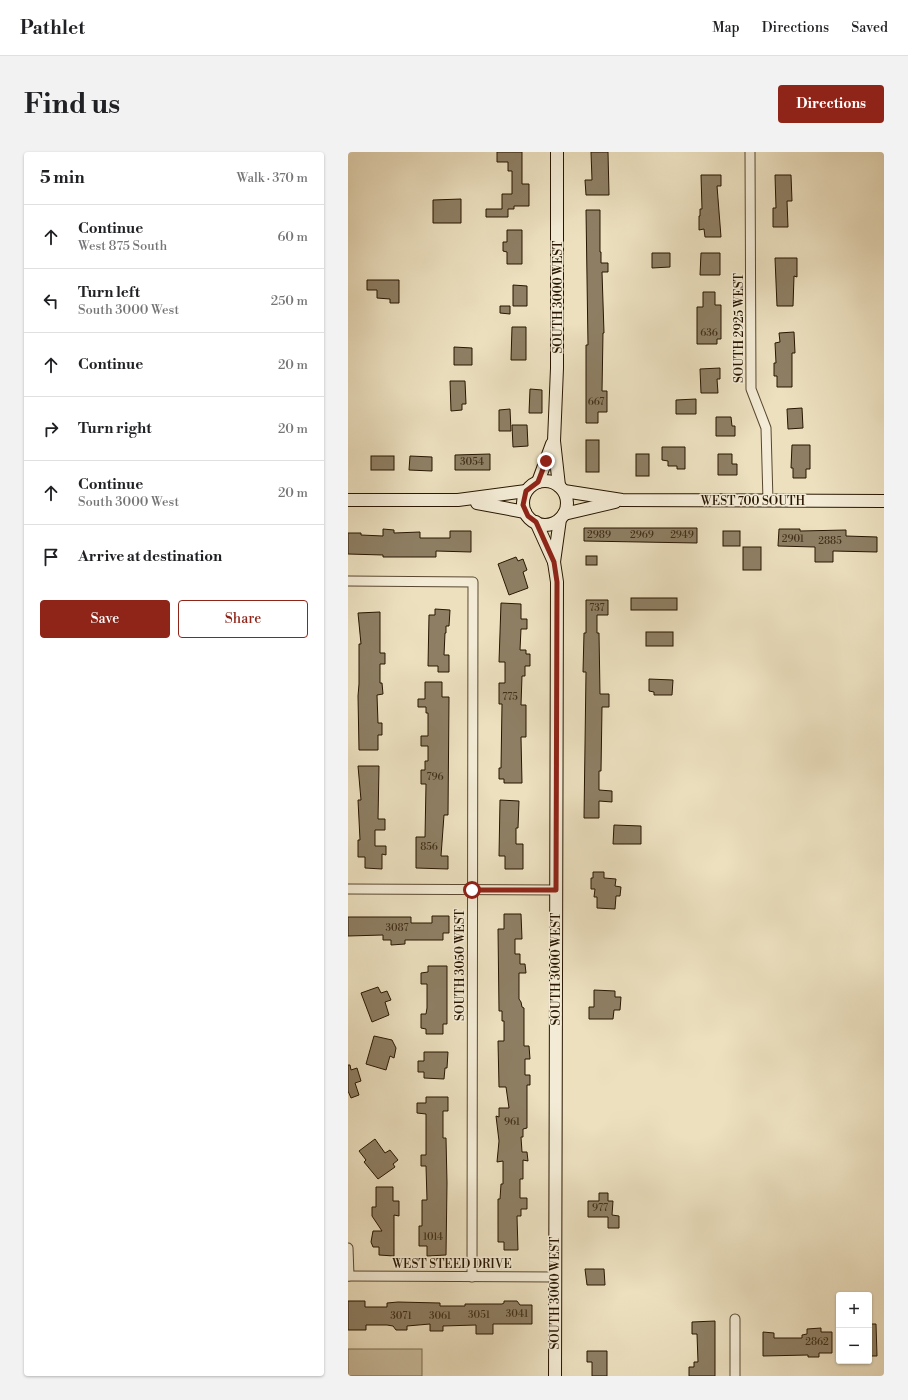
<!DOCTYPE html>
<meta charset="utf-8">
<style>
body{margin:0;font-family:"Libre Bodoni",serif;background:#f2f2f2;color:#202124}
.controls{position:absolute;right:12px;bottom:12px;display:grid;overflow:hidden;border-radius:4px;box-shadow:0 1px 3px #0004}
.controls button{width:36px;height:36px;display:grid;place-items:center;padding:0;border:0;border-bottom:1px solid #e0e0e0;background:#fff;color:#202124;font:20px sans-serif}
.stop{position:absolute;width:12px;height:12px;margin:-9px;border:3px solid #8f2418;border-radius:50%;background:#fff}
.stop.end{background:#8f2418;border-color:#fff;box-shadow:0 1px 4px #0008}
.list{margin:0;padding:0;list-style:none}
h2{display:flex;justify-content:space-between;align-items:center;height:52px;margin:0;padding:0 16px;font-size:17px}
h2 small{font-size:13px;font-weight:400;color:#757577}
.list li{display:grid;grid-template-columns:26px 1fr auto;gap:12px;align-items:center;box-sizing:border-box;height:64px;padding:0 16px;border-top:1px solid #e0e0e0}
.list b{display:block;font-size:15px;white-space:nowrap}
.list p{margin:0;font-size:13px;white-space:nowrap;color:#757577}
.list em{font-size:13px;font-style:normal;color:#757577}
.actions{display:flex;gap:8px;padding:12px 16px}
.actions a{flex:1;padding:9px 0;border:1px solid #8f2418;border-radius:4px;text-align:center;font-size:14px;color:#8f2418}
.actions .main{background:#8f2418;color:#fff}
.icon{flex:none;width:22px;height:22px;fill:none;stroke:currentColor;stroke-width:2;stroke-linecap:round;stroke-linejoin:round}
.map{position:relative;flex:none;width:536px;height:1224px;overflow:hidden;border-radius:4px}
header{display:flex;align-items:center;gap:24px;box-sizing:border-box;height:56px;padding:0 20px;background:#fff;border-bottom:1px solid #e0e0e0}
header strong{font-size:19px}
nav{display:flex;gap:22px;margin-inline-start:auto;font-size:14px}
.intro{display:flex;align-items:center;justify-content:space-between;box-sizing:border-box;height:96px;padding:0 24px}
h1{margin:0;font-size:28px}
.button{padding:10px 18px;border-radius:4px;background:#8f2418;color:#fff;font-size:14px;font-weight:700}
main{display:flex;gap:24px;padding:0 24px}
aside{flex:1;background:#fff;border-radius:4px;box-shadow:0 1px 3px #0004}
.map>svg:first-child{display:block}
.green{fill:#cbbe9f;stroke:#7a6a50}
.building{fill:#8e7f64;stroke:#281601}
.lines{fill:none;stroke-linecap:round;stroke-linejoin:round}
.street-casing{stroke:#594830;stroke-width:11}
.secondary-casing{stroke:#281601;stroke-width:14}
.street{stroke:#f3ebd5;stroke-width:9}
.secondary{stroke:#f3ebd5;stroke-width:12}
.route{stroke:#8f2418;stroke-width:5}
.labels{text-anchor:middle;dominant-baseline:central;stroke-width:3;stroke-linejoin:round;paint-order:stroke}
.number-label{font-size:10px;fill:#42301a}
.street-label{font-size:12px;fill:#281601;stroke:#f3ebd5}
</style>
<header>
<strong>Pathlet</strong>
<nav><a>Map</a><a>Directions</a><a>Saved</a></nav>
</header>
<div class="intro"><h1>Find us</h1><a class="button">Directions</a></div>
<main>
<aside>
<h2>5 min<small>Walk · 370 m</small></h2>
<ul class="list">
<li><svg class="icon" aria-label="ahead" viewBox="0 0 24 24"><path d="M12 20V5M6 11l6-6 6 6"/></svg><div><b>Continue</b><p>West 875 South</p></div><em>60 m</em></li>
<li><svg class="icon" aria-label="left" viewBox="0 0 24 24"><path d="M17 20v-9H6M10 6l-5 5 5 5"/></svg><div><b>Turn left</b><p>South 3000 West</p></div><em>250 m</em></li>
<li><svg class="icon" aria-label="ahead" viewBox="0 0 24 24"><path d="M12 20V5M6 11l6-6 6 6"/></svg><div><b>Continue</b></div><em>20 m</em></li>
<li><svg class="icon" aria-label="right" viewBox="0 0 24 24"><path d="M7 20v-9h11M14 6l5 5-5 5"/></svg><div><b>Turn right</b></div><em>20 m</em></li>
<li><svg class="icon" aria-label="ahead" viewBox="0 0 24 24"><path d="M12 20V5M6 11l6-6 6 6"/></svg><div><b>Continue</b><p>South 3000 West</p></div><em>20 m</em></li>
<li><svg class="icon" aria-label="arrive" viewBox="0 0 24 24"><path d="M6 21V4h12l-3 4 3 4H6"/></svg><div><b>Arrive at destination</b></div></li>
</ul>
<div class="actions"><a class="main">Save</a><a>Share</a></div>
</aside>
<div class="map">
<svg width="536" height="1224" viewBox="0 0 536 1224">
<rect width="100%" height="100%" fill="#ece0bf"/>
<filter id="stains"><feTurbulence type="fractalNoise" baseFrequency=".005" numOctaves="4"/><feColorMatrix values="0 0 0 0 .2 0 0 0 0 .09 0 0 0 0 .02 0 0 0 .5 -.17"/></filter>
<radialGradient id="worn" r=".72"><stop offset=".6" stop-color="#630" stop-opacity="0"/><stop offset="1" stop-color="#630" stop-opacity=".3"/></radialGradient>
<rect class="green" x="0" y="1197" width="74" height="27"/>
<g class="building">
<polygon points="149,0 174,0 174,32 181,32 181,54 166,54 166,57 160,57 160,65 138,65 138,57 154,57 154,42 164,42 164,19 160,19 160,10 149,10"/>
<polygon points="243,0 260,0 261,43 238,43 237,28 244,28"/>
<polygon points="353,23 373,23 373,34 369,34 373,85 357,85 356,77 351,78 351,64 352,64 352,57 354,57"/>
<polygon points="427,23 443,23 444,49 439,49 440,75 425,75 425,56 428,56"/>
<polygon points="113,47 113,71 85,71 85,48"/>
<polygon points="238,58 252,58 252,100 253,100 253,111 260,111 260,120 254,120 256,181 255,181 254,239 259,239 259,260 250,260 250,271 238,271 238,193 240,193"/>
<polygon points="159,78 174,78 174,112 159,112 159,100 155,99 155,90 159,90"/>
<polygon points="304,101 322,101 322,115 304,116"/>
<polygon points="353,101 372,101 372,123 352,123"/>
<polygon points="427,106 449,106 449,125 446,124 445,154 429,154"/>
<polygon points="19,128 51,128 51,151 42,151 42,147 29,146 29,138 19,138"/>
<polygon points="165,133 179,134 179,154 165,154"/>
<polygon points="355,140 367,140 367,153 373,153 373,187 369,187 369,192 349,192 349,155 355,155"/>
<polygon points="152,154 162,154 162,162 152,161"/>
<polygon points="164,175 178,175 178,208 163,208"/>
<polygon points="446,180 447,201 444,201 444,235 429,235 429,224 426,224 426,211 428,211 427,191 432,190 431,181"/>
<polygon points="106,195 124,196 124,213 106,213"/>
<polygon points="372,216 372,227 369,227 370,241 353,241 352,217"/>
<polygon points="102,229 117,229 118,252 114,252 114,258 103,259"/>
<polygon points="182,237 194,238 194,261 181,261"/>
<polygon points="348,247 348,262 328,262 328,248"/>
<polygon points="454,256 455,276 440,277 439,257"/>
<polygon points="162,257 163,279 151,279 151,258"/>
<polygon points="368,265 383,265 384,274 387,274 387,284 368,284"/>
<polygon points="164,273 179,273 180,294 165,295"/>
<rect x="238" y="288" width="13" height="32"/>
<polygon points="444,293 462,293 462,317 458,317 458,326 445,326 445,316 443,316"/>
<polygon points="314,295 337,295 337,317 329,317 329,314 320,314 320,309 314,308"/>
<polygon points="142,302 142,318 107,318 107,303"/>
<rect x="288" y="302" width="13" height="22"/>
<polygon points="370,302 384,302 384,312 389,312 389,323 370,323"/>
<rect x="23" y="304" width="23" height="14"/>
<polygon points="62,304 84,305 84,319 61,318"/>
<polygon points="236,376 349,376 349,391 236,389"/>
<polygon points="35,377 46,378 46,381 72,380 72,386 102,386 102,379 123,379 123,400 88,399 88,405 35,405 35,403 0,402 0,381 13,381 13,383 35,384"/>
<polygon points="431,377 452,377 452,379 498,378 498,384 529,385 529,400 485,399 485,410 467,410 467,395 430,394"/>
<rect x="375" y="379" width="17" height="15"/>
<rect x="395" y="395" width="18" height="23"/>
<rect x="238" y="404" width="11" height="9"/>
<polygon points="168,405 170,409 175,407 179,418 175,420 180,436 161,443 150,412"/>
<rect x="283" y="446" width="46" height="12"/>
<polygon points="238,448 260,448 260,463 249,463 249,481 251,481 252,542 261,542 261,555 254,555 253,619 251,619 251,638 264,639 264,650 251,649 251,666 236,666 238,520 235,520 236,481 238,481"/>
<polygon points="153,451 173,452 173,467 179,467 179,477 173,477 172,498 178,498 178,502 182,502 182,514 177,514 177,524 174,524 173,553 178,553 178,585 173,585 174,631 156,631 156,627 151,627 151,616 153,616 154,552 151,552 151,531 157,531 157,510 151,510"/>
<polygon points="87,457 102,458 101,474 98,474 98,481 97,481 96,503 101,503 101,520 90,520 90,514 80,514 81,463 87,463"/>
<polygon points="32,460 32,501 37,501 37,512 32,512 32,531 34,531 35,542 29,543 30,571 34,571 34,583 30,583 30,598 11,598 10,544 11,532 11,492 13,492 10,461"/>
<rect x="298" y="480" width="27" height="14"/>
<polygon points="301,527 325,528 324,543 306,543 306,540 301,539"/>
<polygon points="77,530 94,530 94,545 101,545 100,663 96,663 93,704 100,704 100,717 68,716 68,685 77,685 78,632 73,632 73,618 77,618 77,609 80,609 80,594 73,594 73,584 80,584 80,561 78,561 78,555 70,555 70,547 77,547"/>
<polygon points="10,614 31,614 30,667 37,667 37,678 27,678 27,694 38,694 38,703 34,702 34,717 17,716 17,705 10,705 10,688 12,688 10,648 13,648"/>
<polygon points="152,648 171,649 170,676 168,676 168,692 175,692 175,717 157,717 157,704 151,704"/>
<polygon points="266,673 293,674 293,692 265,692"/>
<polygon points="245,720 256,720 256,726 268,727 267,734 273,735 272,744 268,744 267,757 249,756 249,745 246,745 247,737 243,737 243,726 245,726"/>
<polygon points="156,762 173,762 174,787 167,787 167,802 172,802 172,812 177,812 178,821 171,821 171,847 173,850 174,855 176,856 176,894 181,894 182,907 177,907 177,923 182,923 182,933 179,933 179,976 175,977 175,985 173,985 174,1000 179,1000 180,1009 175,1008 175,1027 172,1027 172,1046 179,1046 179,1057 173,1057 173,1064 169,1064 170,1098 156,1098 156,1090 150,1090 150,1047 152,1047 153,1032 155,1032 155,1009 149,1010 151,989 148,964 151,965 151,956 161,956 158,935 151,935 150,889 156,889 156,869 154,869 154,859 151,859 150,777 156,777"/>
<polygon points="84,764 101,764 101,781 95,781 95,788 57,788 57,792 43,793 43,788 35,788 35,783 0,784 0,765 63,765 63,771 84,771"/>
<polygon points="80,814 99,814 99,872 95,872 95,882 78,882 78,877 73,876 73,862 78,862 79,856 79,832 73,832 73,821 80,820"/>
<polygon points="30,835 33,841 39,839 43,848 37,850 41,863 24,870 13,841"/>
<polygon points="246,838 267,839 267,845 273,845 272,858 266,858 265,867 241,867 241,855 246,855"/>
<polygon points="26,884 44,888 48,896 46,906 42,904 38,918 18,912"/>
<polygon points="76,900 100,900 99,916 97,916 96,927 76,926 76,920 70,920 70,909 76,909"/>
<polygon points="0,913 2,913 3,918 9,916 13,929 7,931 11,943 3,946 0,939"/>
<polygon points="78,945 100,945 100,959 95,959 95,986 98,986 99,1031 98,1103 79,1104 79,1094 71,1094 71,1074 74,1074 74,1048 79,1048 78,1014 73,1014 73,1003 78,1003 78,962 69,961 69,951 78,951"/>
<polygon points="27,987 37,1001 42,998 50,1008 45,1012 47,1015 30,1027 16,1010 18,1008 11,999"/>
<polygon points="28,1035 45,1035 45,1049 51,1049 51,1064 46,1063 46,1104 31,1103 31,1095 25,1095 23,1090 25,1079 34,1079 24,1064 24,1055 28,1055"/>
<polygon points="251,1041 260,1041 260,1049 265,1049 264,1063 271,1064 271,1076 260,1076 260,1065 240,1065 240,1049 251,1049"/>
<polygon points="237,1117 256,1117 257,1133 239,1133"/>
<polygon points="0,1149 17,1149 17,1155 39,1155 39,1151 50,1150 92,1151 92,1154 117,1154 117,1152 154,1152 156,1151 156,1149 169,1149 172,1153 184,1153 184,1172 145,1172 145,1182 128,1182 128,1173 95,1174 95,1179 82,1179 82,1172 59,1174 59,1178 48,1178 45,1174 39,1173 18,1173 18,1178 0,1178"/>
<polygon points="367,1169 367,1224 341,1224 341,1215 346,1215 346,1210 350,1210 349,1182 344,1182 344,1170"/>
<polygon points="521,1172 528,1172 529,1204 521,1204"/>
<polygon points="473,1176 473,1180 484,1180 484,1201 471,1201 471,1205 460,1205 460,1203 415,1204 415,1180 426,1181 426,1186 454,1186 454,1183 459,1182 459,1177"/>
<polygon points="239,1199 259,1199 259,1224 244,1224 244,1210 239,1210"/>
</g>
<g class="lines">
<defs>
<g id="street">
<polyline points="402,0 403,237 418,276 420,349"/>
<polyline points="0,429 125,430 124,1125"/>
<polyline points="0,737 208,738"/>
<polyline points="0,1096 1,1124"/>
<polyline points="0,1124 207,1125"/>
<polyline points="387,1167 387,1224"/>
</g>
<g id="secondary">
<polyline points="209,0 209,216 206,289 211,334"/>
<circle cx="197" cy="351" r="22"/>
<polyline points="190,330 204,292"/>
<polyline points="216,339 274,348 536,349"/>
<polyline points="0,348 110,348 178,339"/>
<polyline points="129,351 177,360"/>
<polyline points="216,362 267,350"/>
<polyline points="188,370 206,410 209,430 207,1224"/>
<polyline points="206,410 212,367"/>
</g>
</defs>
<use href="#street" class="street-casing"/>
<use href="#secondary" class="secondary-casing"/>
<use href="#street" class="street"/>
<use href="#secondary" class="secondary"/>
</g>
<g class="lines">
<polyline class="route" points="124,738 208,738 209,430 206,410 188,370 180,364 175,353 178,339 190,330 198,309"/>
</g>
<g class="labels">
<g class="number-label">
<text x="361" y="181">636</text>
<text x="248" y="250">667</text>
<text x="124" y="310">3054</text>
<text x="251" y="383">2989</text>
<text x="294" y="383">2969</text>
<text x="334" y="383">2949</text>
<text x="445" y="387">2901</text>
<text x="482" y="389">2885</text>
<text x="249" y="456">737</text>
<text x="162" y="545">775</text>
<text x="87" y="625">796</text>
<text x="81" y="695">856</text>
<text x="49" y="776">3087</text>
<text x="164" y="970">961</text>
<text x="252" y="1056">977</text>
<text x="85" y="1085">1014</text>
<text x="169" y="1162">3041</text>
<text x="131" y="1163">3051</text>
<text x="53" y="1164">3071</text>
<text x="92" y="1164">3061</text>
<text x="469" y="1190">2862</text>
</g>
<g class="street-label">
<text transform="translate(210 145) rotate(-90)">SOUTH 3000 WEST</text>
<text transform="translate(391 176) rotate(-90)">SOUTH 2925 WEST</text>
<text x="405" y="349">WEST 700 SOUTH</text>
<text transform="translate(112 813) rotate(-90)">SOUTH 3050 WEST</text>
<text transform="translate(208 817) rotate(-90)">SOUTH 3000 WEST</text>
<text x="104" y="1112">WEST STEED DRIVE</text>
<text transform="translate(207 1141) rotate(-90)">SOUTH 3000 WEST</text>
</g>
</g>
<rect width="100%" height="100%" filter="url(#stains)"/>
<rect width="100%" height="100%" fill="url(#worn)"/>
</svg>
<div class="controls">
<button>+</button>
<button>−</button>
</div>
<div class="stop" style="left:124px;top:738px"></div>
<div class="stop end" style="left:198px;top:309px"></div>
</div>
</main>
